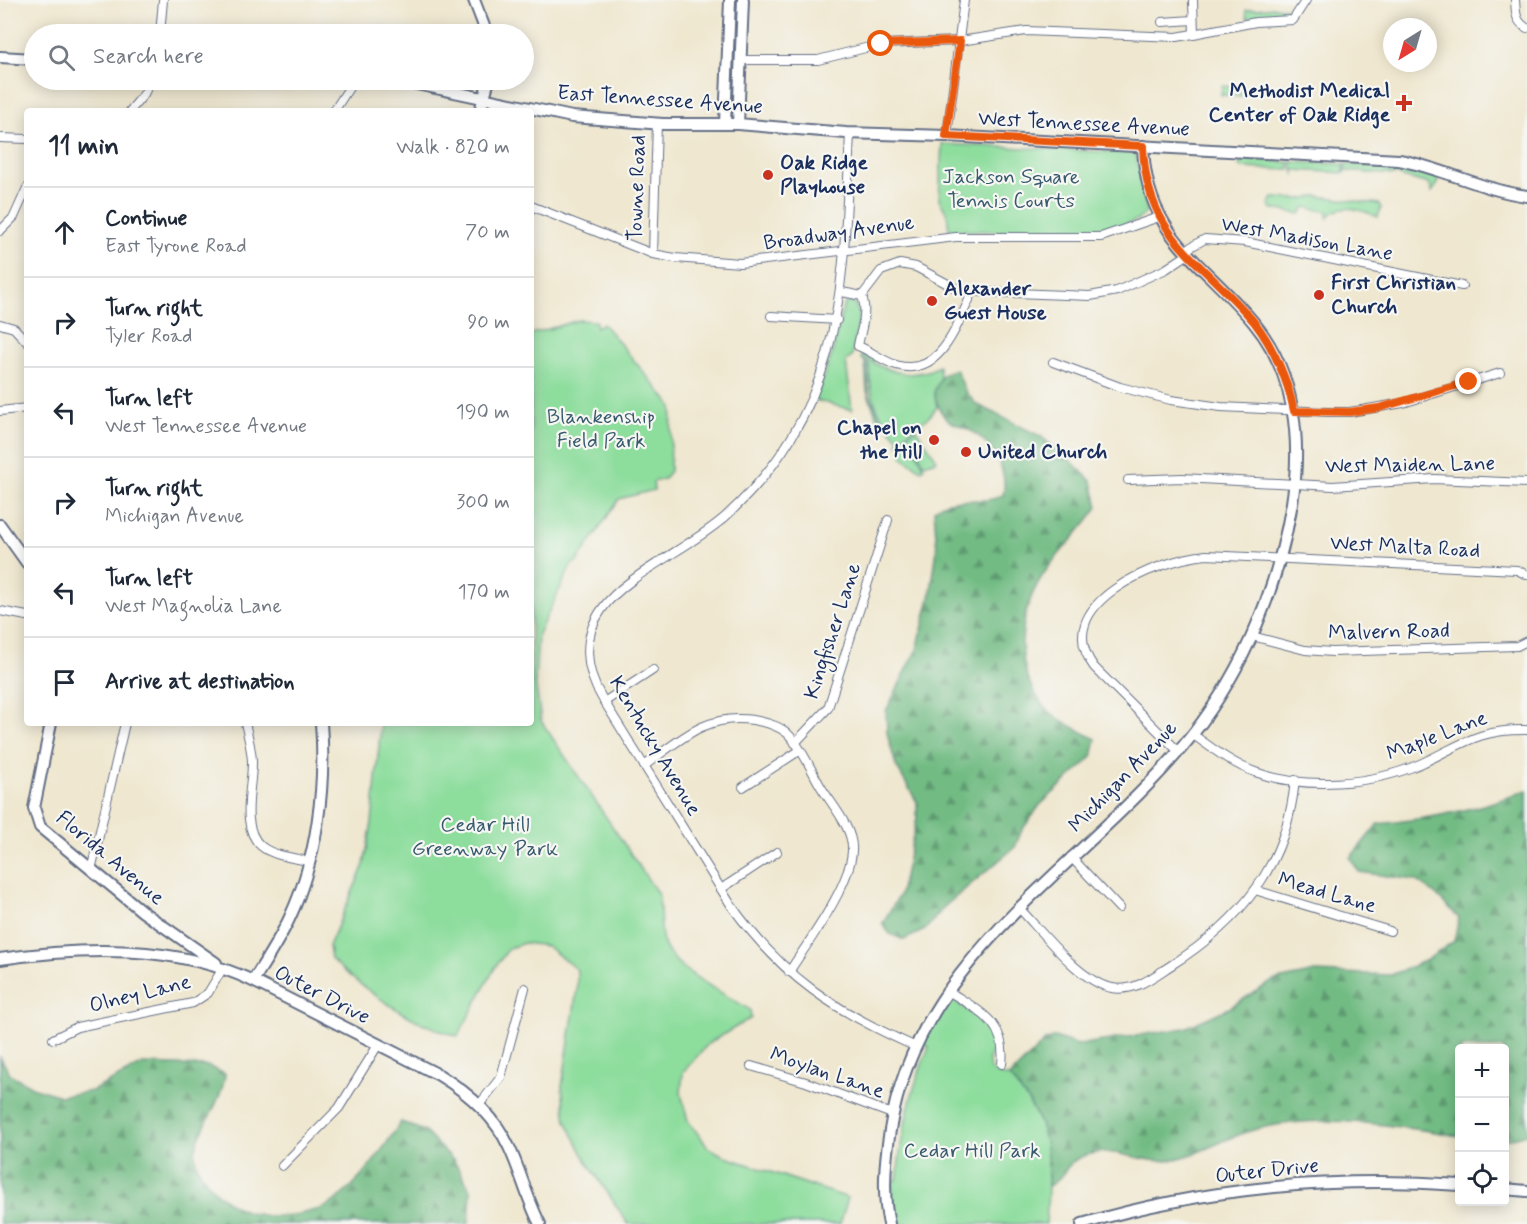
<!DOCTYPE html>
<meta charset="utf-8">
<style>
body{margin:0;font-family:Mynerve,sans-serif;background:#f6f6f7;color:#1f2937}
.controls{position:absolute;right:18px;bottom:18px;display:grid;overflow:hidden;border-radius:6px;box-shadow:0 3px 15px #0003}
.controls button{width:54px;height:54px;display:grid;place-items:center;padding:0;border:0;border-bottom:2px solid #e0e1e3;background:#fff;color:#1f2937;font:30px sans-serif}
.compass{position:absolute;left:1383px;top:18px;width:54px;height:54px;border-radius:50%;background:#fff;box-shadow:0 3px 15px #0003;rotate:217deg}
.stop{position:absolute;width:18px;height:18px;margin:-14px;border:4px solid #ea580c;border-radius:50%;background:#fff}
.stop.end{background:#ea580c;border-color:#fff;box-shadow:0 2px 6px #0008}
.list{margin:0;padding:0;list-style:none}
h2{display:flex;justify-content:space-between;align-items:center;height:78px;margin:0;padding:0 24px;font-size:26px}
h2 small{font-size:20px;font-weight:400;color:#747a83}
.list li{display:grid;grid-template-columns:39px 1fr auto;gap:18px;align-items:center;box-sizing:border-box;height:90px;padding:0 24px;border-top:2px solid #e0e1e3}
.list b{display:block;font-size:22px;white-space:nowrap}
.list p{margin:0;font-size:20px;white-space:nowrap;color:#747a83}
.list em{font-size:20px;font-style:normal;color:#747a83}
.icon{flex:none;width:33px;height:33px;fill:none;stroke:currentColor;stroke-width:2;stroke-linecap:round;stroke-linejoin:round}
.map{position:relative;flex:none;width:1527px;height:1224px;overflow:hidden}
.search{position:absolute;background:#fff;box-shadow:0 3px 15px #0003;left:24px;top:24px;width:510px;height:66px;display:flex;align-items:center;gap:15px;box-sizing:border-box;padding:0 21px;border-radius:33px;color:#747a83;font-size:22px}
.panel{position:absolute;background:#fff;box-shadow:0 3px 15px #0003;left:24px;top:108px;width:510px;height:618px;border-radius:6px}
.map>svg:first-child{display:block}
.green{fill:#8ddd9d;stroke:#54867e;stroke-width:1.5}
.forest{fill:url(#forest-firs);stroke:#467671;stroke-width:1.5}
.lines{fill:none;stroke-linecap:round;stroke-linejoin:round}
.minor-casing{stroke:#656f86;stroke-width:10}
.tertiary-casing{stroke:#656f86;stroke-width:14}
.minor{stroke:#fff;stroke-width:8}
.tertiary{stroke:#fff;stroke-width:10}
.route{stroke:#ea580c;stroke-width:8}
.poi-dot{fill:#c8321e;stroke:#f6f6f2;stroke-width:2}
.labels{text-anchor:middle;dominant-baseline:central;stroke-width:4.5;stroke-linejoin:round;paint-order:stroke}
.poi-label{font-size:21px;font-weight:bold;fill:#1b2f5e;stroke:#f6f6f2;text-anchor:start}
.street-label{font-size:21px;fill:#1b2f5e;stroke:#f6f6f2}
.park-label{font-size:21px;fill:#385a6e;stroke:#f6f6f2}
</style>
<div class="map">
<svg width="1527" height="1224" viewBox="0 0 1527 1224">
<defs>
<pattern id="forest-firs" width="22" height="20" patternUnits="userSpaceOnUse" patternTransform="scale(1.5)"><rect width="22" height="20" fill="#72bc84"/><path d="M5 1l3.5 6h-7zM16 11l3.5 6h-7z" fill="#5d996f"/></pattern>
</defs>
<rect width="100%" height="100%" fill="#f6f6f2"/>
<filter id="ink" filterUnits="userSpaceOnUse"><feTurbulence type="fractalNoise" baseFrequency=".0167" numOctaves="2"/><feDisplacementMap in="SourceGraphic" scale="12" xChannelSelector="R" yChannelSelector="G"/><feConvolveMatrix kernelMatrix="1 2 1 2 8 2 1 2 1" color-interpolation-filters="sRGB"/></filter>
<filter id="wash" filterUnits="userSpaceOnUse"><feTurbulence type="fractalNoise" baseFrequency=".008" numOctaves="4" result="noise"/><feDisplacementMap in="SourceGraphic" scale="24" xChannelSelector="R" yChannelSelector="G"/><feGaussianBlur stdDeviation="1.35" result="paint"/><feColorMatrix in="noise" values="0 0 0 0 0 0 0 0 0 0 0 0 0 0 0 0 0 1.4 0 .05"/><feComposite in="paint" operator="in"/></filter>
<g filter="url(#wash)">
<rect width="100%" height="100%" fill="#efe7cf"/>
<g class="green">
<polygon points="1275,7 1288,8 1290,12 1247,18 1246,10"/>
<polygon points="1222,86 1241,87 1241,96 1221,95"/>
<path d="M942,144L1132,153L1136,156L1147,211C1130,242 985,230 949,230L947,214L939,199Z"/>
<polygon points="1243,159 1289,162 1290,170 1242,168 1239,165"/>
<polygon points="1291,162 1344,164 1344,173 1294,170 1295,177"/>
<polygon points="1346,164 1397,169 1396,175 1345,171"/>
<polygon points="1399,170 1437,177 1439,182 1432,192 1429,184 1399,176"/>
<path d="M1317,196L1379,204L1381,208L1378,217C1362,210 1338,201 1327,219L1328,212L1305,207L1300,214L1273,209L1269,205L1273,198L1301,199Z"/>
<polygon points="853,302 860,314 852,357 846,361 852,410 815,400 832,354 843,307 846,303"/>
<path d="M579,320L596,321V327L602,324L607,328L672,406L670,471L664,479L653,482L654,490L619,499L577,562L572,564L538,634L535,681L541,721L658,894C662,910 659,928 663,941C671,970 725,993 750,1010L751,1018L709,1043L683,1072L681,1093L688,1121L709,1148L726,1157L848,1198L840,1224H628L586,1160L566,1121L562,1087L577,990V970L547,946L524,943L509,948L496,966L458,1036C415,1026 363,990 331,959L329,946L364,865L372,823L381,723H531V334Z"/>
<polygon points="864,353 866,353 869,394 883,425 878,428 878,421 867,391 865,362 861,358"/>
<path d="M869,354L876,358L872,362C894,374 916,379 939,366L940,380L934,392L937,407L929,417L899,439C872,411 869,392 869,354Z"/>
<polygon points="916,429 936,458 936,460 924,464 917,449 900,440"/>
<polygon points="899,441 916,450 924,468 921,470 902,456 902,445 897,443"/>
<path d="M951,999L987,1024L997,1040L989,1059L990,1069L999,1075L1009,1077C1054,1126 1050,1161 1046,1224H895L891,1181L897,1180C901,1133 910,1090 929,1047L922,1043L946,1002Z"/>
</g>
<g class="forest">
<path d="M956,369L965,390L976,404L1040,436L1068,458L1092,482L1098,507C1082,531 1059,551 1043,575C1018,613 1013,666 1042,704C1054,719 1079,730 1096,739L1092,757L1040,805L1022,830L1015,847L945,906L925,930L904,940L890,934L882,924L900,894L917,818V802L896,766L887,733L886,711L917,649L930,598L937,549L934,510C951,492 983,507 1003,495C1009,471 991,442 971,431C964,427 955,425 949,421C940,414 936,402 934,392L942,375Z"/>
<path d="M1527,790V1134L1505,1140L1504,1048H1460L1459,1136C1397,1126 1328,1114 1265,1127C1232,1133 1202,1155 1170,1160C1137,1165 1110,1141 1077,1159C1065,1165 1062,1181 1048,1186C1049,1138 1042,1113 1009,1077L1045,1041L1055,1037L1078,1045L1185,1028L1229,1008L1273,981L1315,972L1391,975L1425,961L1454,941L1459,918L1435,894L1415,880L1359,872L1350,858L1378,824C1429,819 1479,810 1527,790Z"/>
<path d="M0,1057L10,1074L32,1087L60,1096L92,1091L143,1064L208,1066L225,1074C223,1102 196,1132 195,1155C195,1167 203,1175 209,1184C233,1215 271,1222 308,1212C315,1210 323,1209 329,1205C360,1184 381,1152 401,1122L424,1131L454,1161L471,1190L469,1224H0Z"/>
</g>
</g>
<g filter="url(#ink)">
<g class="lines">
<defs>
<g id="minor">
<polyline points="1193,0 1194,35"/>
<path d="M1515,0C1516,13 1515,21 1527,28"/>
<polyline points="1162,22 1193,20"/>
<polyline points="160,34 163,0"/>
<polyline points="741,60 818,60 881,44 960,41 1026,31 1177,37 1256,22 1293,20 1306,0"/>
<polyline points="130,111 144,94 151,80"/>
<polyline points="334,111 354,80"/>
<path d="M850,133C843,284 847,406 725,517C690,548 627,574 602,609C582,637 585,670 602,698L731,905C783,978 835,1011 916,1047"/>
<polyline points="947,136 964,0"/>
<polyline points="0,138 27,139"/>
<polyline points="531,206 653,254 675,258 740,263 956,237 1101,237 1159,217"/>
<polyline points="0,231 14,217 27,188"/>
<polyline points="653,254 657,123"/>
<path d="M842,292L862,296C868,314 861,328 858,346C871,351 883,361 896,365C939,378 955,329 969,300L970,292"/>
<polyline points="862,296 881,271 900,264 916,267 961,291 1090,296 1117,291 1166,269 1187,255 1189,248 1205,239 1245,242 1462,286"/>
<polyline points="771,316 837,320"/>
<polyline points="0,324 14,328 27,342"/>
<polyline points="1053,362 1120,387 1171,400 1221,407 1328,412 1350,412 1403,403 1500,373"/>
<polyline points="0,411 27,408"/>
<polyline points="1128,480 1182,478 1333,486 1434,479 1527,483"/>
<polyline points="0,611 27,616"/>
<polyline points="1252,636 1305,650 1332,652 1517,646 1527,641"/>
<polyline points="604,702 653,670"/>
<path d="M245,723C248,735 251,747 252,760C253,785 239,827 261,846C273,856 294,858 309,861"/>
<path d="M1192,734C1212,748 1232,764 1255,772C1305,790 1371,785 1420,764C1462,745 1477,729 1527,730"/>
<polyline points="795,743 828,708 888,520"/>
<path d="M1178,751L1094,667C1048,604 1157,560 1206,555L1517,570L1527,575"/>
<path d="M644,766C680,740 706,713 753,720C765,722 778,725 787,733C801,746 811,770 821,787C832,805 854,829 852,851C850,887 808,942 789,972"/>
<polyline points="743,787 799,751"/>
<polyline points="1071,857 1119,908"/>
<polyline points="91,870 125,723"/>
<polyline points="721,889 777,852"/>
<polyline points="1255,890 1390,931"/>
<path d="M1020,909C1043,933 1080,982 1112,988C1135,992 1153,977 1170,966C1241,921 1287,866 1295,780"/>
<path d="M947,990C978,1011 1007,1021 1002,1064"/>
<polyline points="53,1039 77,1027 193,1003 208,993 223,968"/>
<polyline points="751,1066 806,1082 892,1114"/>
<polyline points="479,1105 501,1077 525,988"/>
<polyline points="282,1166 339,1108 378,1045"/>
</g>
<g id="tertiary">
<polyline points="474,0 487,34"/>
<polyline points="0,57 34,59"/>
<path d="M398,80L572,117L663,124H738L846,133L947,136L1399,160C1443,168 1482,190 1527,196"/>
<polyline points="480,111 489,80"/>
<polyline points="725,124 730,0"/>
<polyline points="738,124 743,0"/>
<polyline points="0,525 27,563"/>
<polyline points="51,723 34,808 40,827 143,912 216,963"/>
<path d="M0,959C83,947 176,944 253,981L439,1075C467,1092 495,1116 509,1147C521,1172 527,1199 540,1224"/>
<path d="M253,981C266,960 280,939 290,917C317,859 326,787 321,723"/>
<polyline points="1504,1189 1527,1191"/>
<path d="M889,1224C882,1193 885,1161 890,1130C918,952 1090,864 1193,734C1245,668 1278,586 1292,503C1302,441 1295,372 1254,323C1202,260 1146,238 1143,146"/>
<path d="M1082,1224C1203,1188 1334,1176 1460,1185"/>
</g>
</defs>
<use href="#minor" class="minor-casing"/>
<use href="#tertiary" class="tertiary-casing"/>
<use href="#minor" class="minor"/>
<use href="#tertiary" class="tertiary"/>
</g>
</g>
<g class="lines" filter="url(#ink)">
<path class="route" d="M881,44L960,41L946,136L1143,146C1146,240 1203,260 1255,323C1274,348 1288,381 1294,411L1350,412L1379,408L1469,382"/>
</g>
<g class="poi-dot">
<path d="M1401 94h6v6h6v6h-6v6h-6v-6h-6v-6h6z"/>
<circle cx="768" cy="175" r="6"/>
<circle cx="1319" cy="295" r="6"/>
<circle cx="932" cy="301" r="6"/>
<circle cx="934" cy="440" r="6"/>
<circle cx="966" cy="452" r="6"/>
</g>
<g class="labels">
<g class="poi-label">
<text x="1390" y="91" text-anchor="end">Methodist Medical<tspan x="1390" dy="24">Center of Oak Ridge</tspan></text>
<text x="780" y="163">Oak Ridge<tspan x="780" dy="24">Playhouse</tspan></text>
<text x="1331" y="283">First Christian<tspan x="1331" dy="24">Church</tspan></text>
<text x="944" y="289">Alexander<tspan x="944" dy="24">Guest House</tspan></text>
<text x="922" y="428" text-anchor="end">Chapel on<tspan x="922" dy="24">the Hill</tspan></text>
<text x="978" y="452">United Church</text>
</g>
<g class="street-label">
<text transform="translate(660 100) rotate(4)">East Tennessee Avenue</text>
<text transform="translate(1084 124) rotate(3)">West Tennessee Avenue</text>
<text transform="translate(637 188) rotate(-88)">Towne Road</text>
<text transform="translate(839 233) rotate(-8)">Broadway Avenue</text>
<text transform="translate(1307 239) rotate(10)">West Madison Lane</text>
<text transform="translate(1410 465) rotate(-1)">West Maiden Lane</text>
<text transform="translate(1405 547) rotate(3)">West Malta Road</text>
<text transform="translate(833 631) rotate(-72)">Kingfisher Lane</text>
<text transform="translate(1389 632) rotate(-1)">Malvern Road</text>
<text transform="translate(1437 736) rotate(-21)">Maple Lane</text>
<text transform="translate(655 746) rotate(59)">Kentucky Avenue</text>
<text transform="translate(1123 777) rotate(-46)">Michigan Avenue</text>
<text transform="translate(110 858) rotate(40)">Florida Avenue</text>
<text transform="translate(1327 893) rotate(16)">Mead Lane</text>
<text transform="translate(140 994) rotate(-14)">Olney Lane</text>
<text transform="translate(322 995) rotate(27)">Outer Drive</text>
<text transform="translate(827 1073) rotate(19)">Moylan Lane</text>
<text transform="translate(1267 1171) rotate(-6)">Outer Drive</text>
</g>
<g class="park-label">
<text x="1011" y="177">Jackson Square<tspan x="1011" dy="24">Tennis Courts</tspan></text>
<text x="601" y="417">Blankenship<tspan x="601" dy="24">Field Park</tspan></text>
<text x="485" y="825">Cedar Hill<tspan x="485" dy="24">Greenway Park</tspan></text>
<text x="972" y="1151">Cedar Hill Park</text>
</g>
</g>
</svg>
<div class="controls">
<button>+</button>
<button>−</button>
<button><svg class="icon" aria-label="locate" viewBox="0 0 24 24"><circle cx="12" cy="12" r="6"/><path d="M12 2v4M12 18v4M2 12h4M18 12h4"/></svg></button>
</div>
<svg class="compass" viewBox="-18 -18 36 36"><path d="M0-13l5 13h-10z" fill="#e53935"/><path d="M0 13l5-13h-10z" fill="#747a83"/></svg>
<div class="stop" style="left:881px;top:44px"></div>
<div class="stop end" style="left:1469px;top:382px"></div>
<div class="search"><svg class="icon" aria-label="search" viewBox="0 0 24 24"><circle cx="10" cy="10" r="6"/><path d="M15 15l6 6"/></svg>Search here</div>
<section class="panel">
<h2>11 min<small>Walk · 820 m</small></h2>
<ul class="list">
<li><svg class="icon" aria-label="ahead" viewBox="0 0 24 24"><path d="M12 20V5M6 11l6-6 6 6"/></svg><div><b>Continue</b><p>East Tyrone Road</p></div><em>70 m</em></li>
<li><svg class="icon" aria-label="right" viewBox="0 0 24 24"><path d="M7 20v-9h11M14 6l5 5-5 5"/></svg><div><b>Turn right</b><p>Tyler Road</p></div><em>90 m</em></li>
<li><svg class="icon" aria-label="left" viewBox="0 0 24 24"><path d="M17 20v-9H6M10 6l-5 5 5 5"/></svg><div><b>Turn left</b><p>West Tennessee Avenue</p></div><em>190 m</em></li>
<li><svg class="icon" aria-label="right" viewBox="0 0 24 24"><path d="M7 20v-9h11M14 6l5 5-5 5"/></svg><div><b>Turn right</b><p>Michigan Avenue</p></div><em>300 m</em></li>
<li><svg class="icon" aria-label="left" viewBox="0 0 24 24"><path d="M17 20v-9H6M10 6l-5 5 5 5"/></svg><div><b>Turn left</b><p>West Magnolia Lane</p></div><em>170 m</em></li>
<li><svg class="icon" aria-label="arrive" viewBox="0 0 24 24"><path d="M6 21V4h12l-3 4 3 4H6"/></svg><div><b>Arrive at destination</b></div></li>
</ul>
</section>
</div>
